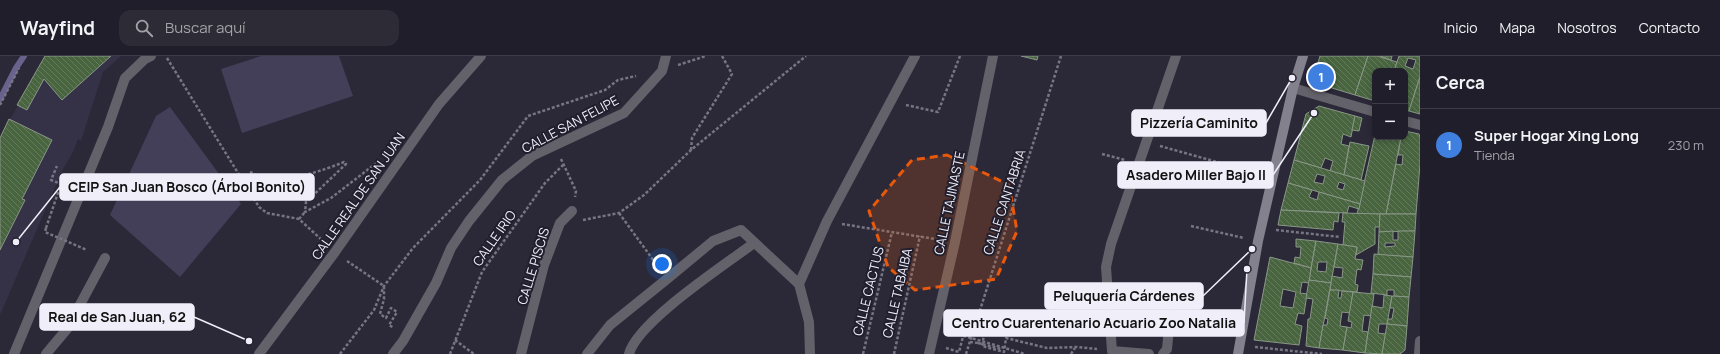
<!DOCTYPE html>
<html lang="es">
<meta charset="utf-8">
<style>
body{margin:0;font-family:Manrope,sans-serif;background:#2d2b36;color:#f1f3f6}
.controls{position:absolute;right:12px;top:12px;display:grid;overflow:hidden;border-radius:8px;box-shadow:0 2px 6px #0003}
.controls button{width:36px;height:36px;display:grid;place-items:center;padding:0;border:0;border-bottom:1px solid #3d3c47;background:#201e2a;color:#f1f3f6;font:20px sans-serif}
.you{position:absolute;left:662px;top:208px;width:14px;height:14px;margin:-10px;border:3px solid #fff;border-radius:50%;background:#1a73e8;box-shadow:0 0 0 6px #1a73e833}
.badge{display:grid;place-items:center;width:26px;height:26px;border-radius:50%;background:#d93025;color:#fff;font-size:13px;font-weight:700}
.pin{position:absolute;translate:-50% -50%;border:2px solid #fff;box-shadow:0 1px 4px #0006}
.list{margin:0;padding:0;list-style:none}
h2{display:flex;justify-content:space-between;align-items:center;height:52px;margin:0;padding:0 16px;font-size:17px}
h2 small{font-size:13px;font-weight:400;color:#a2a2a8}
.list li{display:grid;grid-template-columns:26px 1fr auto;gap:12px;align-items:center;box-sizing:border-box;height:72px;padding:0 16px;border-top:1px solid #3d3c47}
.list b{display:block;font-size:15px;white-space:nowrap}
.list p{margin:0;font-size:13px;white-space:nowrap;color:#a2a2a8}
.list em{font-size:13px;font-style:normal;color:#a2a2a8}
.icon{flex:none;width:22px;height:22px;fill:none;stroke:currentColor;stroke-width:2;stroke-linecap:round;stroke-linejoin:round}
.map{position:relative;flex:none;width:1420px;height:298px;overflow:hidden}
header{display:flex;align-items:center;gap:24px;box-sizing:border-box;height:56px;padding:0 20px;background:#201e2a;border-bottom:1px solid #3d3c47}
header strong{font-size:19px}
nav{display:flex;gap:22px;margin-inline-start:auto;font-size:14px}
.search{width:280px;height:36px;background:#2d2b36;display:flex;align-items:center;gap:10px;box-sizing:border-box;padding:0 14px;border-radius:12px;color:#a2a2a8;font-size:15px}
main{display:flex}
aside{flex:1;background:#201e2a}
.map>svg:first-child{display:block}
.built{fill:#353147}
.pitch{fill:#433f59}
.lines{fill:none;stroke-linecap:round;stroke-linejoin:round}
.stream{stroke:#69628d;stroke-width:6}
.building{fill:url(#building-back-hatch);stroke:#8a9787;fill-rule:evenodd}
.path{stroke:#777583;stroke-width:2.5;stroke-dasharray:3 2;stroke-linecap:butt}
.lane{stroke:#63626a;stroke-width:10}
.street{stroke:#63626a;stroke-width:10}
.secondary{stroke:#82818d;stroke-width:10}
.path-bridge{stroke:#777583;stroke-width:2.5;stroke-dasharray:3 2;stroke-linecap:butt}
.marked{fill:#e8590c;fill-opacity:0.2;stroke:#e8590c;stroke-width:3;stroke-dasharray:8 5;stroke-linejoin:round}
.labels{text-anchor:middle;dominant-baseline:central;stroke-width:4;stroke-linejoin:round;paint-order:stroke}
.street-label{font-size:13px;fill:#efeef9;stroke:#211f2d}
.leader{fill:none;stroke:#efeef9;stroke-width:1.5}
.callout-dot{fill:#efeef9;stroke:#211f2d;stroke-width:1.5}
.callout{fill:#efeef9;stroke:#efeef9;stroke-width:1.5}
.callout-label{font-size:14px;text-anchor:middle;font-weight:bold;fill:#111}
</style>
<header>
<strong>Wayfind</strong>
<div class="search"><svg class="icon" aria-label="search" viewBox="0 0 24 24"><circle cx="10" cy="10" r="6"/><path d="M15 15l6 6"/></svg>Buscar aquí</div>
<nav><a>Inicio</a><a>Mapa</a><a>Nosotros</a><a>Contacto</a></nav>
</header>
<main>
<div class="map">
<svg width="1420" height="298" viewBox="0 0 1420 298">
<defs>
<pattern id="building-back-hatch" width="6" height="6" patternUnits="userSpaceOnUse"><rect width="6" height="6" fill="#486540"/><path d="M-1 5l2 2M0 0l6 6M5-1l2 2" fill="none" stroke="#637b5c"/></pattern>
</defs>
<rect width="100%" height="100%" fill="#2b2838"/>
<polygon class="built" points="45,0 121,0 103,16 81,85 78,83 73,96 63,113 0,259 0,82"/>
<g class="pitch">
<polygon points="261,0 339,0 353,40 242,77 221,13"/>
<polygon points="170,51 241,148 180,221 110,159 156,60"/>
</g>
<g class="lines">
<polyline class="stream" points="0,43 16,12 24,0"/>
</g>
<g class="building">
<polygon points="45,0 111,0 62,44 44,23 27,54 17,49"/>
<polygon points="1021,0 1038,0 1037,4"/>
<polygon points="1320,0 1368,0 1355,39 1322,29 1315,17"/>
<polygon points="1368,0 1377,0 1397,6 1394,15 1375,15 1375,45 1355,39"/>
<polygon points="1380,0 1392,0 1391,4"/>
<path d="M1399,0H1420V21L1409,55L1405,54V15H1394ZM1408,2L1416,4L1413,13L1405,10Z"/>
<polygon points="1420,21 1420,58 1409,55"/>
<polygon points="1319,50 1355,60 1351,81 1343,78 1341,88 1349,90 1344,119 1330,115 1333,105 1325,102 1321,112 1294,104 1306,58"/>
<polygon points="1355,60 1362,62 1359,75 1352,74"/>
<polygon points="9,63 52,84 22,143 25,144 0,194 0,82"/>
<polygon points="1405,75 1419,78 1420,81 1420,108 1416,158 1386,158 1396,108 1402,109 1403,99 1398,99 1401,81 1405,81"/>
<polygon points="1375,79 1375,81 1401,81 1386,158 1357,158"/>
<polygon points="1350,86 1369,90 1361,124 1344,119"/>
<path d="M1294,104L1365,125L1360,148L1288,127ZM1317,118L1325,120L1323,128L1314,126ZM1339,126L1345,128L1343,134L1337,132Z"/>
<polygon points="1288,127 1312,134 1309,141 1317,144 1319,136 1360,148 1359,153 1349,150 1347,157 1281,154"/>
<polygon points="1281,154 1339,157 1338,166 1334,165 1333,174 1278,169"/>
<polygon points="1343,157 1380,158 1380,171 1375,171 1375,188 1356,199 1357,191 1343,189 1345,166 1342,166"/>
<polygon points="1380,158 1416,158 1415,175 1379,176"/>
<path d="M1393,175V184H1398V175H1415L1413,201L1378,199L1379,176ZM1385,187H1395V190L1385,191Z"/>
<polygon points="1296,183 1316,185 1311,212 1294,207 1295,201 1300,202 1301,191 1296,191"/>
<path d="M1316,185L1338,188L1331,227L1309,224ZM1318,206H1327L1326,216L1317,215Z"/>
<polygon points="1338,188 1357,191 1355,203 1363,204 1361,214 1357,213 1355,228 1358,229 1357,236 1330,234 1332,220 1342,222 1343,212 1334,211"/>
<polygon points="1374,198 1413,201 1411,221 1373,218"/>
<path d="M1270,201L1311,212L1309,227L1302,226L1300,237L1307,238L1304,258L1298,257L1295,268L1302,270L1299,289L1254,284ZM1283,233L1296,236L1293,252L1280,250Z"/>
<polygon points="1373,218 1411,221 1409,241 1394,240 1394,234 1387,234 1387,239 1371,237"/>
<polygon points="1309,224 1331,227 1319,292 1306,290 1308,263 1310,263 1313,243 1306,242"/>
<polygon points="1330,234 1339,234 1338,242 1341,242 1342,235 1353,236 1350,257 1342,256 1340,270 1347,271 1343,294 1319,292 1323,269 1327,269 1328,263 1325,262"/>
<polygon points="1353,236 1374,238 1371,260 1364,259 1362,275 1368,276 1365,297 1343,294 1347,271 1351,272 1352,266 1348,265"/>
<polygon points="1384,239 1392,240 1387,268 1379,268 1378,277 1386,278 1382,298 1365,297 1372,250 1383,252"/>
<polygon points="1392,240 1409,241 1407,270 1387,268 1388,263 1392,263 1394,252 1390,252"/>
<polygon points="1387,268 1407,270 1405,294 1400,298 1382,298"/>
</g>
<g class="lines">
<g class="path">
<polyline points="167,2 259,151 267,157 299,163 324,186"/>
<polyline points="678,9 706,0"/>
<polyline points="0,49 19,12"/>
<polyline points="906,49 938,56 960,0"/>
<polyline points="1160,90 1260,118"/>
<polyline points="691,94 692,82 732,18 722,0"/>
<polyline points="1102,98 1125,104"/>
<polyline points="561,103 576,135 575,141"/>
<path d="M250,116C255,118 262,123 267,123C291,125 322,115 344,106L346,108L306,146L305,156L331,142L379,105"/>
<polyline points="247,130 265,124"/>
<polyline points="619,157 659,212"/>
<polyline points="299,163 305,156"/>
<polyline points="583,164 619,157 644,139 691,94 806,0"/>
<polyline points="842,168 941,184"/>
<polyline points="1191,170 1244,182"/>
<polyline points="46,172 61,128 51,124 57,110"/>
<polyline points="1276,174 1340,181"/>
<polyline points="347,205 384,230 384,243 380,258 386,262 391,252 397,256 389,269 394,272"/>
<polyline points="455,284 474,298"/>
<polyline points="970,286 978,287"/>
<polyline points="1255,291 1322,298"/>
<polyline points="946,292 959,296 965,273 984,279 982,290 1004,296 1006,282 1047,292 1077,291 1097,293"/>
<polyline points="340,298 374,254 384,230 413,192 480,124 528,60 605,34 618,24 636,20"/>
<polyline points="450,298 482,216 545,127 563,109"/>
<polyline points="863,298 892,176"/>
<polyline points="894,298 920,180"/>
<polyline points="966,298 1061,0"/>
<polyline points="1071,298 1075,292"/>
</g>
<g class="lane">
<polyline points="799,228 827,165 915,0"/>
<polyline points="46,298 67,273 105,202"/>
<polyline points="929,298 955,186 993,0"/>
<polyline points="1149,298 1112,295 1106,211 1111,188 1176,0"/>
<polyline points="1163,298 1167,293 1171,250"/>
</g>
<g class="street">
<polyline points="1293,32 1375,56"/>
<polyline points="1405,65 1420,69"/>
<polyline points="14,298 108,71 125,22 145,3 151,0"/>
<polyline points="259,298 335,196 439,48 481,0"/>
<polyline points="393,298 403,285 436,227 451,192 469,165 502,124 532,100 624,57 662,15 666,0"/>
<polyline points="521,298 544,209 560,167 572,155"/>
<polyline points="587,298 610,269 667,223 713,185 741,174 799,228 809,266 810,298"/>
<path d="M629,298C637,266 726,208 754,187"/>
<polyline points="1419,298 1420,285"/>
</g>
<polyline class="secondary" points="1238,298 1258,185 1293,32 1303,0"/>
<g class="path-bridge">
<polyline points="46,172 45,176 87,194"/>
<polyline points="944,274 1025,298"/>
<polyline points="978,287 1001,293"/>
</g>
</g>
<path class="marked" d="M947,99L1009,129L1017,175L996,223L915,234L888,211L869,155L912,104Z"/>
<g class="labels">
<g class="street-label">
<text transform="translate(570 68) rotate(-28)">CALLE SAN FELIPE</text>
<text transform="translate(358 140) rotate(-55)">CALLE REAL DE SAN JUAN</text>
<text transform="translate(1004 146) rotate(-72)">CALLE CANTABRIA</text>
<text transform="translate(949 147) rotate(-78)">CALLE TAJINASTE</text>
<text transform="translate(494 182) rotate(-55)">CALLE IRIO</text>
<text transform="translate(533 210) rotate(-73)">CALLE PISCIS</text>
<text transform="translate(868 235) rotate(-76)">CALLE CACTUS</text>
<text transform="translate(897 237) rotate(-77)">CALLE TABAIBA</text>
</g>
</g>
<path class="leader" d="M1292 22L1266 67M1314 57L1273 119M16 186L60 131M1252 193L1203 240M249 285L194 261M1247 213L1244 267"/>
<g class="callout-dot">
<circle cx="1292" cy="22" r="4"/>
<circle cx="1314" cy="57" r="4"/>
<circle cx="16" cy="186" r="4"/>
<circle cx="1252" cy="193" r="4"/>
<circle cx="249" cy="285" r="4"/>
<circle cx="1247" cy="213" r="4"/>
</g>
<g class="callout">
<rect x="1132" y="54" width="134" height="26" rx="4"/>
<rect x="1118" y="106" width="155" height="26" rx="4"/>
<rect x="60" y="118" width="254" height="26" rx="4"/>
<rect x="1045" y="227" width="158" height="26" rx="4"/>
<rect x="40" y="248" width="154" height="26" rx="4"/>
<rect x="944" y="254" width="300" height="26" rx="4"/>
</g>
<g class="callout-label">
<text x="1199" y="72">Pizzería Caminito</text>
<text x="1196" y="124">Asadero Miller Bajo II</text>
<text x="187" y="136">CEIP San Juan Bosco (Árbol Bonito)</text>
<text x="1124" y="245">Peluquería Cárdenes</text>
<text x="117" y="266">Real de San Juan, 62</text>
<text x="1094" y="272">Centro Cuarentenario Acuario Zoo Natalia</text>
</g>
</svg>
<div class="controls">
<button>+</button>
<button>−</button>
</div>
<div class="you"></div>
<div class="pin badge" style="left:1321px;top:21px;background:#3f7fe0">1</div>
</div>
<aside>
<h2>Cerca<small></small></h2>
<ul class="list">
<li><span class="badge" style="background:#3f7fe0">1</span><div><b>Super Hogar Xing Long</b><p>Tienda</p></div><em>230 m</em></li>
</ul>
</aside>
</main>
